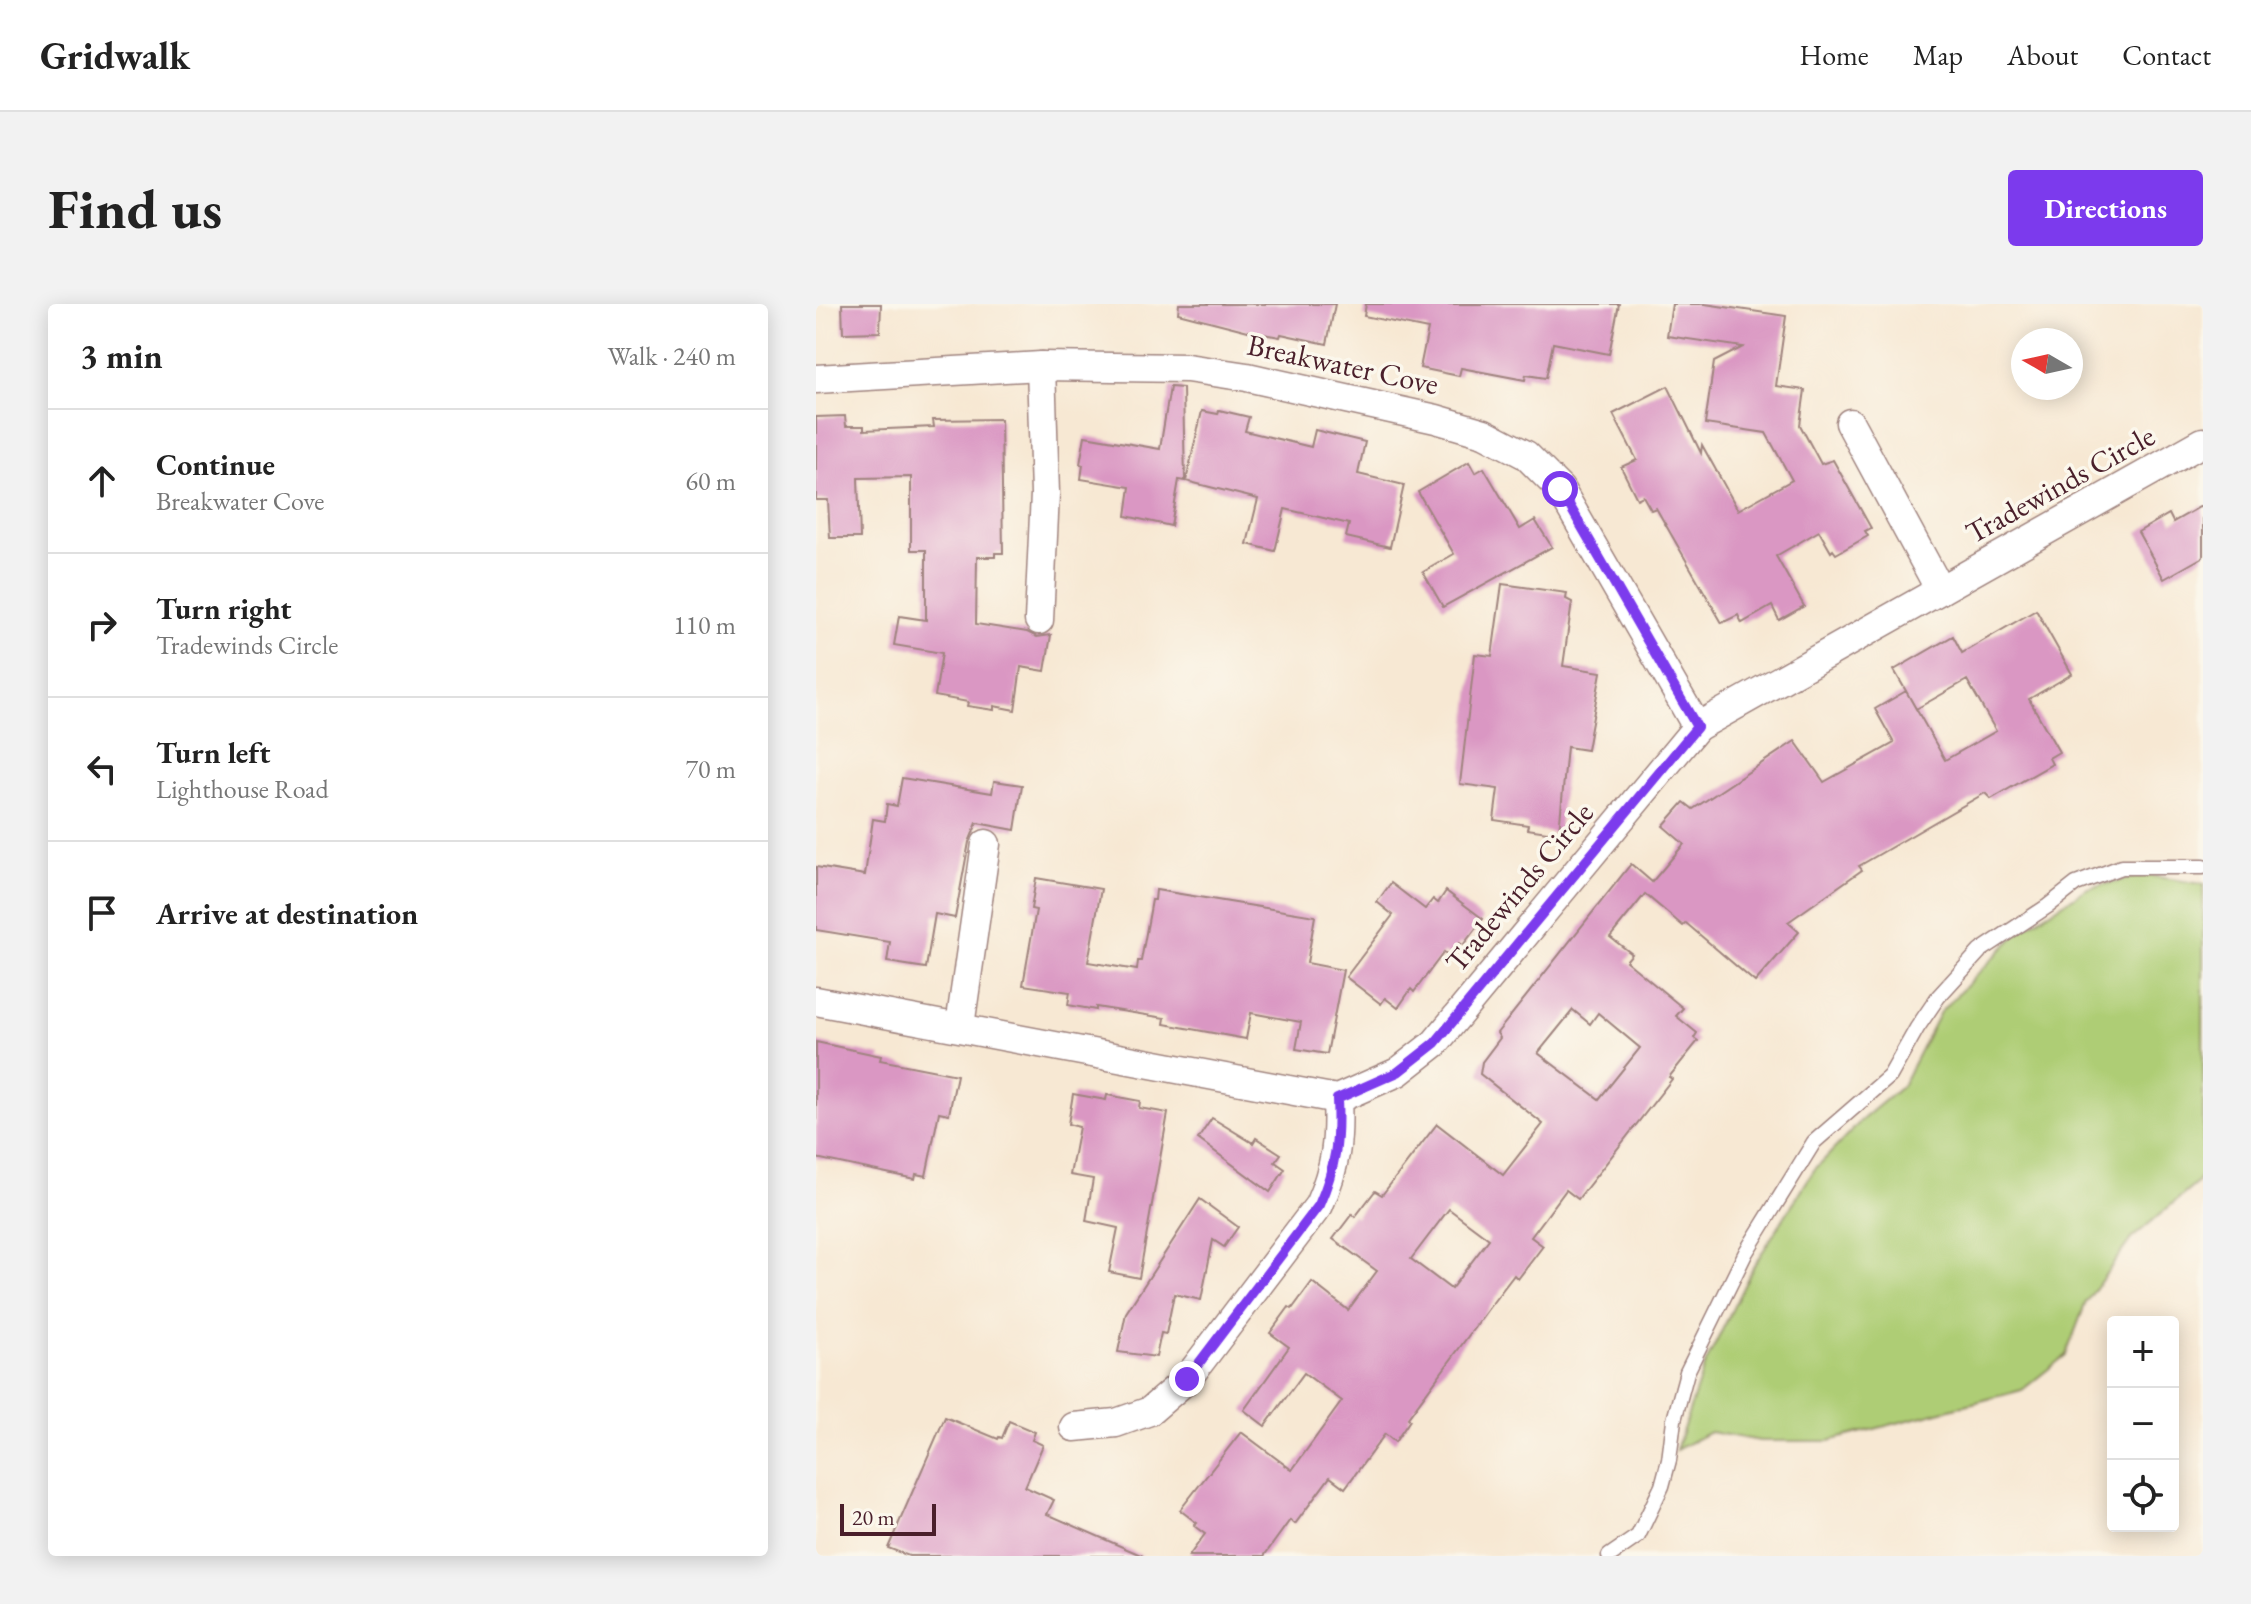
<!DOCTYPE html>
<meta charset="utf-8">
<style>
body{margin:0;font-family:"EB Garamond",serif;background:#f2f2f2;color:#222}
.controls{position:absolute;right:24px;bottom:24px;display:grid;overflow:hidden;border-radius:8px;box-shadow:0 4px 20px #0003}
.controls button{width:72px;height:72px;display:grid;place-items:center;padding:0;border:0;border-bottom:2px solid #e0e0e0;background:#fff;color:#222;font:40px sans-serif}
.compass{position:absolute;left:1195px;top:24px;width:72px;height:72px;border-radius:50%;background:#fff;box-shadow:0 4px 20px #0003;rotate:279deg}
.scale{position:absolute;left:24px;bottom:20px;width:96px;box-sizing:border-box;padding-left:8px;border:4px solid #4a1f2b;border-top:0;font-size:22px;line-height:28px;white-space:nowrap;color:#4a1f2b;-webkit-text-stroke:6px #fbf7ec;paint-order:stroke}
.stop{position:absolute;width:24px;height:24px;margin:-18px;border:6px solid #7c3aed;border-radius:50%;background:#fff}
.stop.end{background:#7c3aed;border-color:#fff;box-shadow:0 2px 8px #0008}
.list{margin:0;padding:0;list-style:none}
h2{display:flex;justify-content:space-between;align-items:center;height:104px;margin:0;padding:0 32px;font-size:34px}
h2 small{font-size:26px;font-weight:400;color:#767676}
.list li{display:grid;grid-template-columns:52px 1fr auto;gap:24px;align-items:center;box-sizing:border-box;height:144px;padding:0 32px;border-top:2px solid #e0e0e0}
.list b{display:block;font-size:30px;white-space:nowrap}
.list p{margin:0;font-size:26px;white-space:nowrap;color:#767676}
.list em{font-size:26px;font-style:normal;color:#767676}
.icon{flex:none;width:44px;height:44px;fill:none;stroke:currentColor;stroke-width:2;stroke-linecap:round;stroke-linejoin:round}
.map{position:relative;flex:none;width:1387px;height:1252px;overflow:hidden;border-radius:8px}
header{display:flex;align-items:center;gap:48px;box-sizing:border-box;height:112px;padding:0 40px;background:#fff;border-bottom:2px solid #e0e0e0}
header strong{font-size:38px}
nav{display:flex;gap:44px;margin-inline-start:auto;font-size:28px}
.intro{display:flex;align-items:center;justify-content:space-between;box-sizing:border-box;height:192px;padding:0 48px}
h1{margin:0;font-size:56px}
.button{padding:20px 36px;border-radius:8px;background:#7c3aed;color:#fff;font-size:28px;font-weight:700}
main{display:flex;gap:48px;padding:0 48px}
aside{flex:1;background:#fff;border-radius:8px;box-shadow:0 4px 20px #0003}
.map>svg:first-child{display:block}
.green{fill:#aecd74;stroke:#7c7650;stroke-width:2}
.building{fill:#da97c3;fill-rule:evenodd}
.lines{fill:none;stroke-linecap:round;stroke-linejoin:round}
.lane-casing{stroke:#a0847f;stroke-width:17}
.street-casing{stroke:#a0847f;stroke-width:31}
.lane{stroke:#fff;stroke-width:14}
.street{stroke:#fff;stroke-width:28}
.route{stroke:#7c3aed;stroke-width:10}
.labels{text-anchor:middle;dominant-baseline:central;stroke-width:7;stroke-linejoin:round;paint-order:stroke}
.street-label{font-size:30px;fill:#4a1f2b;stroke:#fbf7ec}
</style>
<header>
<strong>Gridwalk</strong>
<nav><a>Home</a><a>Map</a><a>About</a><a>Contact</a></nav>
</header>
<div class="intro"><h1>Find us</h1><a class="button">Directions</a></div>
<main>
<aside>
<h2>3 min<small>Walk · 240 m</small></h2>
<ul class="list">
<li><svg class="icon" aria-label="ahead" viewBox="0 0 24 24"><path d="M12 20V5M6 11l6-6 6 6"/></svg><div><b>Continue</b><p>Breakwater Cove</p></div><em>60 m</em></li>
<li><svg class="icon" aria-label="right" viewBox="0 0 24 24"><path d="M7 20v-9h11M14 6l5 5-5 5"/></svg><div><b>Turn right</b><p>Tradewinds Circle</p></div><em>110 m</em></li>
<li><svg class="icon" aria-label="left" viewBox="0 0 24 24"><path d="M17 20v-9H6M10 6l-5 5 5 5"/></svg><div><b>Turn left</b><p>Lighthouse Road</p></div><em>70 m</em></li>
<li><svg class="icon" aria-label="arrive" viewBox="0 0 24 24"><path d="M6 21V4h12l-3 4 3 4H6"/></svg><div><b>Arrive at destination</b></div></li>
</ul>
</aside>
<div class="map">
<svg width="1387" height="1252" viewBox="0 0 1387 1252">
<rect width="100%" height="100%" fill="#fbf7ec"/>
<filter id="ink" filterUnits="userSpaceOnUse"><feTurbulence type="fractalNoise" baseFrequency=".0125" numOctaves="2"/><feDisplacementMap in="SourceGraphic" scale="16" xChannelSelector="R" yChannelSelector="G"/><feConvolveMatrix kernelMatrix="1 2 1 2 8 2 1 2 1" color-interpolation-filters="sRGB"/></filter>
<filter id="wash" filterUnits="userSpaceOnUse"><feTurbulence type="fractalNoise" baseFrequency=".006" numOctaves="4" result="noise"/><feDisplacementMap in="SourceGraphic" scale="32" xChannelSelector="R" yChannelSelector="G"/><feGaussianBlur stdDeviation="1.8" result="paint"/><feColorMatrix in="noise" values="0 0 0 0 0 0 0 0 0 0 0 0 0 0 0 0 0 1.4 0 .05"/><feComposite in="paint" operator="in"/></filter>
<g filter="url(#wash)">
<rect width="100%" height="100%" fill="#f7e8d3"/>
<polygon class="green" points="1329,571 1387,580 1387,867 1381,879 1315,935 1270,998 1250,1051 1206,1086 1013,1137 944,1137 894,1128 860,1146 888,1063 937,963 998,866 1048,814 1086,782 1124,708 1205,626 1272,584"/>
<g id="blocks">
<g class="building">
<polygon points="26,0 65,0 64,28 27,29"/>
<polygon points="363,0 519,0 511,40 465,30 464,33 436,28 362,9"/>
<polygon points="550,0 803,0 793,50 737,39 730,74 710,71 709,76 645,64 643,72 604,64 612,25 548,12"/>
<polygon points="856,0 889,0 970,12 960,82 989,86 984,121 1005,160 1017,156 1055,224 1049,227 1052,232 1020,250 1017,246 1015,248 1003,227 960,252 988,302 963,316 956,302 926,319 922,311 906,319 840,204 835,206 827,192 821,195 805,163 821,156 797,110 852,82 885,149 886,141 922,206 976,176 950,129 889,120 898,58 927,43 851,32"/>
<polygon points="354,83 367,84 369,177 363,176 355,222 310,212 314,183 265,175 267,161 264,160 269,132 344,145"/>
<polygon points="403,106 433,113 429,127 495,143 499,126 549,138 542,170 588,181 574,243 530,233 533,220 469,205 459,247 431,240 442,195 370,177 386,107 402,110"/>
<polygon points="29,112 30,122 48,122 48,126 118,123 117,116 185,115 187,249 179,249 179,253 161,253 160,320 211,328 221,333 235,331 229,367 205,363 199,406 178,402 178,406 151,402 152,398 119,392 126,349 78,341 83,312 110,316 110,246 95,246 95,173 42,174 44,234 14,234 12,196 0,196 0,113"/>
<polygon points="653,158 659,169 668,164 704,225 719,216 736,243 627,303 607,268 638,250 602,188"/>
<polygon points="1387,201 1387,253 1348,275 1322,228 1353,210 1357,218"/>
<polygon points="686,280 751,289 750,295 756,298 747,362 785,368 771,446 751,443 743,528 738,529 711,525 712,521 678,516 682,485 644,480 659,350 676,352"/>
<path d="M1220,306L1256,370L1213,395L1243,448L1233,454L1236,460L1175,495L1169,489L1043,562L1046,566L972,618L983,628L939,678L870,619L867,622L829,590L794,633L816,650L810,657L867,704L860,712L881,729L878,734L882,737L853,773L856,775L762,895L750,886L715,933L727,942L702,975L698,971L675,1001L592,1114L594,1116L579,1138L569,1130L529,1184L514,1173L479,1220L474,1216L448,1252H373L389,1230L378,1222L381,1219L364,1206L425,1128L476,1166L526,1097L488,1069L449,1122L428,1106L473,1043L454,1029L473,1003L476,1005L496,978L532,1006L561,967L517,935L536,910L539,913L559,887L566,891L621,820L687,871L727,820L664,770L666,758L684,734L681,729L815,560L836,578L868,540L847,522L868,498L877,505L979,437L1008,478L1078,439L1059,405L1090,387L1078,366L1137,332L1146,349ZM1151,376L1180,427L1129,456L1090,387L1100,405ZM757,706L774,720L782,709L824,744L783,795L722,749ZM633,905L673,935L635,985L595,955Z"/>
<polygon points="86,474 176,489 178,477 206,481 199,526 161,519 153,538 139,614 119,610 110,664 71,658 74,638 0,626 0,563 49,571 57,515 69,517 71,500 81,502"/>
<polygon points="220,574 285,585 272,658 321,666 322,657 325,657 336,596 339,596 340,586 499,612 491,659 527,666 511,750 480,745 485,718 435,709 430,735 348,720 349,714 280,703 280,706 252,701 254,688 207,681 220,606 215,605"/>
<polygon points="575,579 609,605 617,595 622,599 630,587 667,615 647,641 644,639 634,653 628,648 598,688 595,685 582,704 569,694 565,700 530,673 577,611 561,598"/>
<polygon points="0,738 65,752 64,756 141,771 133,810 123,808 110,872 100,870 99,875 0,854"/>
<polygon points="257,790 290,796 291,791 324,797 323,804 352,809 323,974 293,968 302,924 270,917 277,875 254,871 263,823 252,820"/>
<polygon points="396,814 437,839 440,834 465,850 459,858 469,865 454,888 382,835"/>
<polygon points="384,895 422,923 408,943 397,936 385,996 358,990 350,1030 345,1029 340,1053 302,1048 310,1009"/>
<polygon points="129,1113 182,1135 183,1133 186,1134 193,1117 219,1128 216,1136 227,1141 209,1183 238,1196 231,1210 327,1252 93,1252 72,1244"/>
</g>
</g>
</g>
<g filter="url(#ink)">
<use href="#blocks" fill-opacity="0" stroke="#a0847f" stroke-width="2"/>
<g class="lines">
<defs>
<polyline id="lane" points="793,1252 822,1232 846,1182 853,1156 858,1116 871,1068 930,948 998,838 1074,772 1101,724 1122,693 1164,647 1232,602 1260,580 1305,563 1387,563"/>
<g id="street">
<polyline points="0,75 225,62 371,64 431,73 620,115 668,129 710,151 744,185 881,423"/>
<polyline points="1034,119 1124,286"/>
<polyline points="223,316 229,190 225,62"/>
<polyline points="0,697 521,795 582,768 619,739 881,423 1387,138"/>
<polyline points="144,722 170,540"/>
<path d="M258,1123L300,1119L334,1107L371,1075L503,901C520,862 523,837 521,795"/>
</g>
</defs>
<use href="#lane" class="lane-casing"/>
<use href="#street" class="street-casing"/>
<use href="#lane" class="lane"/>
<use href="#street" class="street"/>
</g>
</g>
<g class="lines" filter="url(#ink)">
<path class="route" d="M371,1075L503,901C520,862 523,837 521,795L582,768L619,739L881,423L744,185"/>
</g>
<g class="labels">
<g class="street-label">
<text transform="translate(527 60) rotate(12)">Breakwater Cove</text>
<text transform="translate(1244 180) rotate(-29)">Tradewinds Circle</text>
<text transform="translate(703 583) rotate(-50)">Tradewinds Circle</text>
</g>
</g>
</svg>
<div class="controls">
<button>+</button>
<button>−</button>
<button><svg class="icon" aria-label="locate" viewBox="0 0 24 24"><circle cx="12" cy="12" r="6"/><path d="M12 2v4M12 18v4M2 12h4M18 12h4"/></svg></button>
</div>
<svg class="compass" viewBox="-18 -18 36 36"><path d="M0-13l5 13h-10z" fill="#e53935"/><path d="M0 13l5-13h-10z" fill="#767676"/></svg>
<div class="scale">20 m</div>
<div class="stop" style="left:744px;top:185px"></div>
<div class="stop end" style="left:371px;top:1075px"></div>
</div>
</main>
